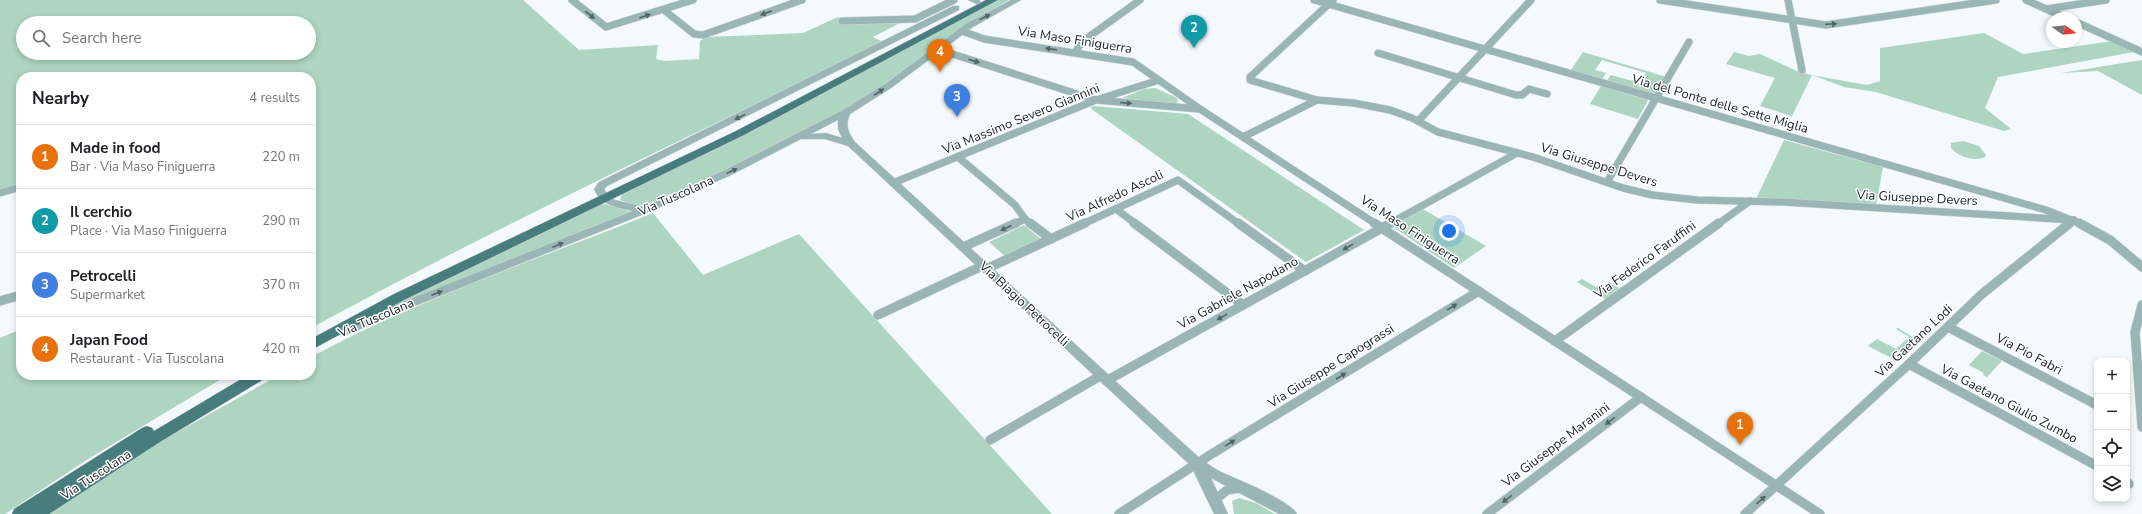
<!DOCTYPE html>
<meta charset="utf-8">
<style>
body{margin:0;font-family:"Nunito Sans",sans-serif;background:#f6f6f6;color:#202124}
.controls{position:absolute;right:12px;bottom:12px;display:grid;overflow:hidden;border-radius:8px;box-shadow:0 2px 6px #0003}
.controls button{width:36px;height:36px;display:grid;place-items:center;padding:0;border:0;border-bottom:1px solid #e0e0e0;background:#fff;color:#202124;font:20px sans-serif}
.compass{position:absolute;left:2046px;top:12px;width:36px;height:36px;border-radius:50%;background:#fff;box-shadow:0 2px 6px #0003;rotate:105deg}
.you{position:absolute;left:1449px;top:231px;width:14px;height:14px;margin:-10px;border:3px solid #fff;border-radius:50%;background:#1a73e8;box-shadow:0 0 0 6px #1a73e833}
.badge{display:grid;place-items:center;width:26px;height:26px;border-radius:50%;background:#0b8043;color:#fff;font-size:13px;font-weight:700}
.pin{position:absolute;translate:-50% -33px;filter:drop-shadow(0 1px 2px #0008)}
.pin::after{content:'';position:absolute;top:21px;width:14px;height:12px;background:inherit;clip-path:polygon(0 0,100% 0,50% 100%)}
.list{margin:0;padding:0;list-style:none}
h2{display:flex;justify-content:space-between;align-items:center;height:52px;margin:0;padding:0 16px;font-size:17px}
h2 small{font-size:13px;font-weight:400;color:#757577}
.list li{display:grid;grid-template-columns:26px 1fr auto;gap:12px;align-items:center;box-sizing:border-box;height:64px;padding:0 16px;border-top:1px solid #e0e0e0}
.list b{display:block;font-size:15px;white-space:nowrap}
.list p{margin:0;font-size:13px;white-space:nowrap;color:#757577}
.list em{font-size:13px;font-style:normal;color:#757577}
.icon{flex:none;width:22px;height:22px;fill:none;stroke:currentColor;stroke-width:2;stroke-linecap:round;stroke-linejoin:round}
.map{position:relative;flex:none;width:2142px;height:514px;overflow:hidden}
.search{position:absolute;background:#fff;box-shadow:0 2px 6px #0003;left:16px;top:16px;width:300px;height:44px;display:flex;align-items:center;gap:10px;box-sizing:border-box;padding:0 14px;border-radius:22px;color:#757577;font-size:15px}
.panel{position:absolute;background:#fff;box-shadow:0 2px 6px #0003;left:16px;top:72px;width:300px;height:308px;border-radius:16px}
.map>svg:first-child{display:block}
.green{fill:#add5c1;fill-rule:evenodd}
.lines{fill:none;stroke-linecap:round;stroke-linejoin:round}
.minor-far1-casing{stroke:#d0d6da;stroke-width:8}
.minor-casing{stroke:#d0d6da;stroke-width:10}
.tertiary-casing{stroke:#d0d6da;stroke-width:1}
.primary-casing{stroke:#d0d6da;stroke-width:1}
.minor-far1{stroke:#9ab5b5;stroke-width:7}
.minor{stroke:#9ab5b5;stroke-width:9}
.tertiary{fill:#9ab5b5;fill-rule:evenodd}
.primary{fill:#487d7e;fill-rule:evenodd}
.oneway{fill:#516466}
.labels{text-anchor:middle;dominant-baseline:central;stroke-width:3;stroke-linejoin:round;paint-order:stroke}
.street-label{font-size:13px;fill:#162126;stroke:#fff}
</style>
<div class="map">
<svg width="2142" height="514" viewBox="0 0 2142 514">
<rect width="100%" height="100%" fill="#f3f9fc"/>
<g class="green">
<path d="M0,0H523L579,50L658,45L656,59L664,61L699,59L700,41L707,37L803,33L838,17L848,22L904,21L873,37L883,42C691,136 498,226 311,328V77H21V184L0,189ZM23,23H309V53H23Z"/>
<polygon points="998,0 1009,0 969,22 865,98 817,125 713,176 649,205 634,205 620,200 622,194 627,191 728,142"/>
<polygon points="1984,33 2023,54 2112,41 2134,52 1998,77 1985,108 2011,129 2004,131 1876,92 1844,87 1812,75 1792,116 1760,106 1775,78 1726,64 1734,52 1749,56 1760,54 1797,71 1811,75 1867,85 1880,81 1880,48"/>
<polygon points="1583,52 1667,77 1656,95 1607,80 1611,75 1640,83 1646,73 1602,60 1595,70 1606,73 1602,79 1571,70"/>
<polygon points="2142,60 2142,95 2098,71 2061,73"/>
<polygon points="1601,86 1648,100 1638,119 1590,104"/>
<polygon points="1155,88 1177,98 1178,102 1173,104 1122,98 1144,89"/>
<polygon points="1094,106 1188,114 1364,230 1306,262 1090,108"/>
<polygon points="1784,140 1883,167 1876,205 1756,199"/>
<path d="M1963,141L1979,146L1986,155L1985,157C1974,162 1959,157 1951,148V143Z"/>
<polygon points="605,204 632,212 395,307 395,303 599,205"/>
<polygon points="1423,209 1486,246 1454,268 1393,227"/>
<path d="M653,213L703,275L799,234L1052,514H45L147,449L279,375H311V357C420,298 539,259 653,213Z"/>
<polygon points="1024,225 1042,240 1006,257 989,242"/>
<polygon points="1582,279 1596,287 1599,285 1602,287 1609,282 1622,290 1607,300 1577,282"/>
<polygon points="1898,328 1919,341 1897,361 1868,346 1877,339 1896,349 1909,337 1896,329"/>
<polygon points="21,329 21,375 228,375 88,459 5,514 0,514 0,338"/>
<polygon points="1982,351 2002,361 1987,377 1983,375 1984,373 1969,365"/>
<polygon points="1239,498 1256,503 1275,514 1234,514 1232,501"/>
</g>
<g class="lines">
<defs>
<g id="minor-far1">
<polyline points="572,0 606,27 693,0"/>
<polyline points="1314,0 2046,210 2081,224"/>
<polyline points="1333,0 1250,77 1250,80 1317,100 1354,103 1390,110 1412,118 1438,132 1533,157 1623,188 1652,195 1697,200 1783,202 2074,220"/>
<polyline points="1660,0 1826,25 1996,0"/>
<polyline points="1788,0 1802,70"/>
<polyline points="2026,0 2066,18"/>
<polyline points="2046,9 2106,0"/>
<polyline points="664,10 694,34 703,35 802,0"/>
<polyline points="842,21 915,19 954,0"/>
<polyline points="2076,22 2142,52"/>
<polyline points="962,31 984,39 1133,62 1200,109 1376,224"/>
<polyline points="937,49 1096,100 1199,109"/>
<polyline points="1075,52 1083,41 1140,0"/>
<polyline points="1378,53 1516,95 1522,95 1529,89 1547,94"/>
<polyline points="1418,121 1531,0"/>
<polyline points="1243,137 1317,100"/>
<polyline points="958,157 1015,205 1025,219"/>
<polyline points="1607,182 1689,42"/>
<polyline points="893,183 1096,100 1159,80"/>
<polyline points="0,193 21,187"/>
<polyline points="1116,209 1136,224"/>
<polyline points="1014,224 1025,219 1031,224"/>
<polyline points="1083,224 1178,180 1239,224"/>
<polyline points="1389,224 1517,153"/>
<polyline points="1718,224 1750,201"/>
<polyline points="2069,224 2074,220"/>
</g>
<g id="minor">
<polyline points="1030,223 1051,239"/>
<polyline points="1134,223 1243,305"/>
<polyline points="1238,223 1305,271"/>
<polyline points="1374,223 1820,514"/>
<polyline points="2079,223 2110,240 2142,267"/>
<polyline points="963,247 1016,223"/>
<polyline points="986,269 1085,223"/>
<polyline points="0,301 21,295"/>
<polyline points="2142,305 2135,332 2142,427"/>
<polyline points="878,315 982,266"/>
<polyline points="1948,327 2097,405"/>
<polyline points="1555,341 1719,223"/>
<polyline points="1909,364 2097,466"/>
<polyline points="1106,381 1391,223"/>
<polyline points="990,440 1100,376"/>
<polyline points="2127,482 2129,484"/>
<polyline points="1215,500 1227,490 1240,488"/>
<polyline points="1119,514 1210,455 1479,291"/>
<polyline points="1487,514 1641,397"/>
<polyline points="1745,514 1909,364 1982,294 2070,223"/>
</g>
<g id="tertiary">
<polygon points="968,0 979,0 981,2 977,4"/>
<path d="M1011,0H1021L973,27L891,88L850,114C845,125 848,132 855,142L1194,453C1202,460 1210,466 1219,471C1236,479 1290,500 1297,514H1279L1211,478L1228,514H1214L1191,466L848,146L825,139H801L731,175L649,212L395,314L347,335H339L337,332L339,329L387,308L633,211C618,208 600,205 594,189L599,182L953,6H959V10L607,186L604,189L609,196L615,200L644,207L723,171L843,110L885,84L967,23ZM838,120V129L842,138L826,133L811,134Z"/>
</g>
<g id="primary">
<polygon points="986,0 998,0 744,135 404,300 311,350 311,339 394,294 736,131"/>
<polygon points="248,375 266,375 264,379 160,442 49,514 12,514 14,509 142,428 147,426 152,428 154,431"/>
</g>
</defs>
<use href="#minor-far1" class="minor-far1-casing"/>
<use href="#minor" class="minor-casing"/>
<use href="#tertiary" class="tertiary-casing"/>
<use href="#primary" class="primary-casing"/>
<use href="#minor-far1" class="minor-far1"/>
<use href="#minor" class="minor"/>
<use href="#tertiary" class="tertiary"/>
<use href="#primary" class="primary"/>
</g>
<defs><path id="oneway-solid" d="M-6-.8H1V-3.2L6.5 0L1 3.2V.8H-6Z"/></defs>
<g class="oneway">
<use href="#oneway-solid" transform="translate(766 13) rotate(160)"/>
<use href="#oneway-solid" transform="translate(590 15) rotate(41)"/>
<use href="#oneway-solid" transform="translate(645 16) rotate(-19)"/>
<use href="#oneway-solid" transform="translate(985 17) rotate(-28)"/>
<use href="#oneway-solid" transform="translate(1831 24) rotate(-2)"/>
<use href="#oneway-solid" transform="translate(1051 49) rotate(-172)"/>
<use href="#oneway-solid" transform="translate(974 61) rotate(18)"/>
<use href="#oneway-solid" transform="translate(879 92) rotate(-33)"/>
<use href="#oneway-solid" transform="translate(1126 103) rotate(5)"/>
<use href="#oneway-solid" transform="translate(740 117) rotate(154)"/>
<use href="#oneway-solid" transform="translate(732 171) rotate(-26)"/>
<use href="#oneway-solid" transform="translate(1006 228) rotate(156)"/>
<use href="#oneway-solid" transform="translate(558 245) rotate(-22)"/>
<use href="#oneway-solid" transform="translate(1348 247) rotate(151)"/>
<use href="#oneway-solid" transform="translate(437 293) rotate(-21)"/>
<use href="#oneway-solid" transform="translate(1452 307) rotate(-32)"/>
<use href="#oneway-solid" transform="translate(1222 317) rotate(151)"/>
<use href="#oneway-solid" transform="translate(1341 376) rotate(-33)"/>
<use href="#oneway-solid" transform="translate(1610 421) rotate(143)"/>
<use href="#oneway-solid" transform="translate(1230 443) rotate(-32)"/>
<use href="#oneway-solid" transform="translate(1507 499) rotate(143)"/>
<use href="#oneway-solid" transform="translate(1761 500) rotate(-42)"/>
</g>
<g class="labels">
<g class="street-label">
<text transform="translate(1075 40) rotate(9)">Via Maso Finiguerra</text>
<text transform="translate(1720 104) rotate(16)">Via del Ponte delle Sette Miglia</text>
<text transform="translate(1021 119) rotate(-22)">Via Massimo Severo Giannini</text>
<text transform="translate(1599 165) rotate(17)">Via Giuseppe Devers</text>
<text transform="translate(676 196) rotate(-24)">Via Tuscolana</text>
<text transform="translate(1115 196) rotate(-25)">Via Alfredo Ascoli</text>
<text transform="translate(1917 198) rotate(3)">Via Giuseppe Devers</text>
<text transform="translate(1410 230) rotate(33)">Via Maso Finiguerra</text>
<text transform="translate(1645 260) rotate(-36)">Via Federico Faruffini</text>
<text transform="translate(1238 293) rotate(-29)">Via Gabriele Napodano</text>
<text transform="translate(1024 304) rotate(43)">Via Biagio Petrocelli</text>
<text transform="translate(376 318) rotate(-23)">Via Tuscolana</text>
<text transform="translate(1914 341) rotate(-43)">Via Gaetano Lodi</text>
<text transform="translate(2029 354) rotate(28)">Via Pio Fabri</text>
<text transform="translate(1331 366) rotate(-32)">Via Giuseppe Capograssi</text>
<text transform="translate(2009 404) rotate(28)">Via Gaetano Giulio Zumbo</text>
<text transform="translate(1556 445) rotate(-37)">Via Giuseppe Maranini</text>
<text transform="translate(96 475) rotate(-33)">Via Tuscolana</text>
</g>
</g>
</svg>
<div class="controls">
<button>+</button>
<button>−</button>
<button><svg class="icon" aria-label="locate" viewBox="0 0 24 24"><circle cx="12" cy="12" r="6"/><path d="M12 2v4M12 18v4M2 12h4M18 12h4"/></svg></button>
<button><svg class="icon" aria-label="layers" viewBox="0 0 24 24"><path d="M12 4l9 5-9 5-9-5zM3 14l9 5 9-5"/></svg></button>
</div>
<svg class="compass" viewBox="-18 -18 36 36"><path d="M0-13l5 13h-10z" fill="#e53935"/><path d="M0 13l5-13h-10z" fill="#757577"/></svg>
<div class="you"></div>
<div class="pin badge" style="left:1740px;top:445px;background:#e8710a">1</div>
<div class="pin badge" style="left:1194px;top:48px;background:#0f9aa8">2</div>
<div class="pin badge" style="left:957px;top:117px;background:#3f7fe0">3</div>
<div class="pin badge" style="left:940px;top:72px;background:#e8710a">4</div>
<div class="search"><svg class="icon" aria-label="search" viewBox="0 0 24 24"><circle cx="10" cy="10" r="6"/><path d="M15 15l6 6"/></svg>Search here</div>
<section class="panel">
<h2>Nearby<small>4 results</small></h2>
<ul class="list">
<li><span class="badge" style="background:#e8710a">1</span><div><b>Made in food</b><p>Bar · Via Maso Finiguerra</p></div><em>220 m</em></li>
<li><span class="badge" style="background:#0f9aa8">2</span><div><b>Il cerchio</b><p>Place · Via Maso Finiguerra</p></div><em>290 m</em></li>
<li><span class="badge" style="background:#3f7fe0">3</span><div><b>Petrocelli</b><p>Supermarket</p></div><em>370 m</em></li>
<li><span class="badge" style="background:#e8710a">4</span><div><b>Japan Food</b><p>Restaurant · Via Tuscolana</p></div><em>420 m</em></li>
</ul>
</section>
</div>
